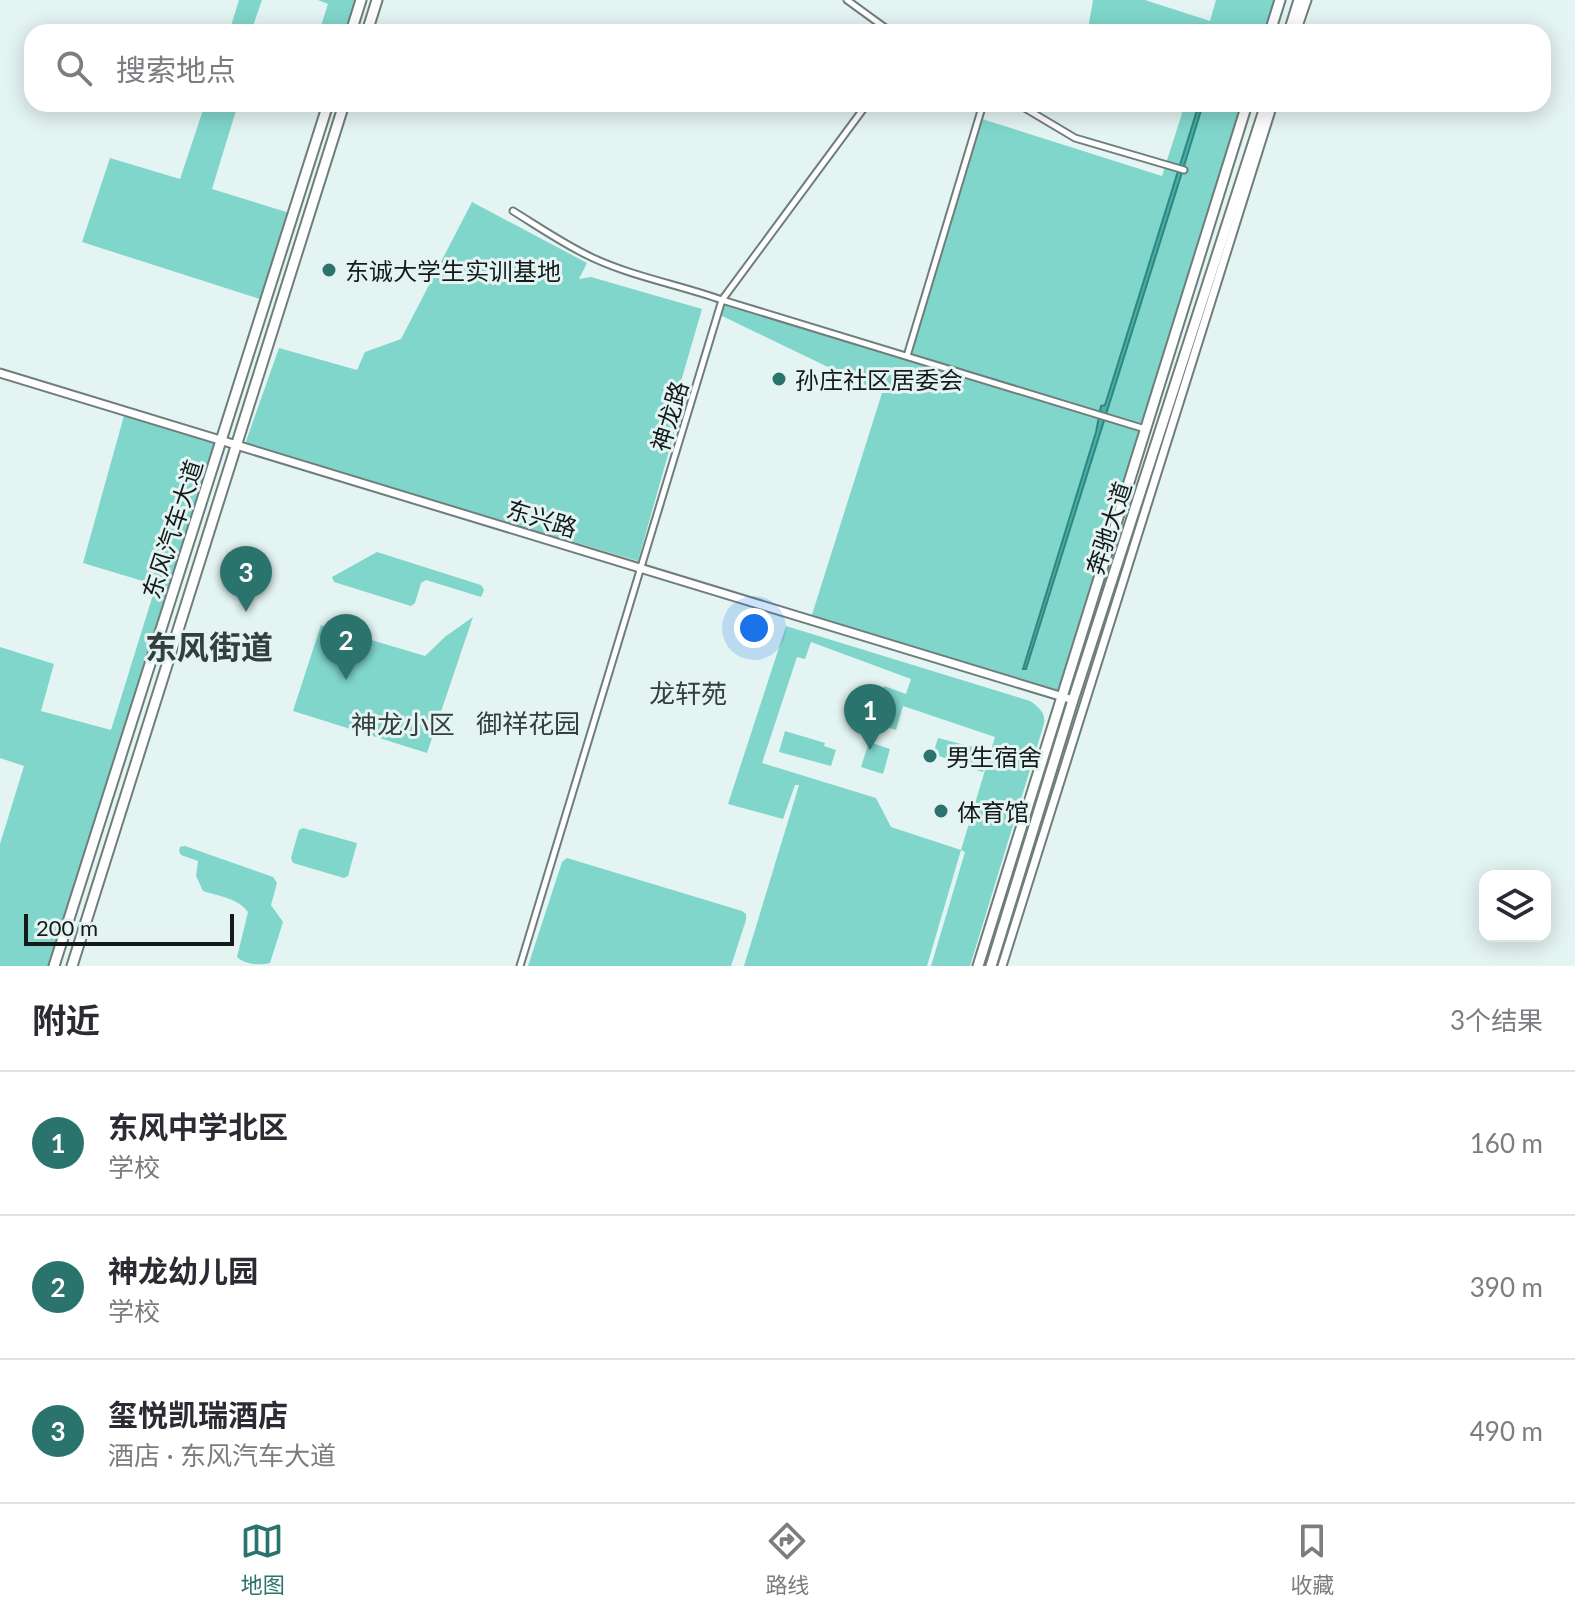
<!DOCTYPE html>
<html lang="zh">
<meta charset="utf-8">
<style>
body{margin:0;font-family:Lato,"Noto Sans SC",sans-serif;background:#f7f7f7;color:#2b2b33}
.controls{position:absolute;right:24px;bottom:24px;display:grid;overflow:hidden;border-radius:16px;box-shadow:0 4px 20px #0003}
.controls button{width:72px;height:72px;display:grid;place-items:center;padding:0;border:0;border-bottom:2px solid #e1e1e2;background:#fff;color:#2b2b33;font:40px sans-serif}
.scale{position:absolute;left:24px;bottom:20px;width:210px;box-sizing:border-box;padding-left:8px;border:4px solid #151b1a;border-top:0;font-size:22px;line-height:28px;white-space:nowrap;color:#151b1a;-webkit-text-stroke:6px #e4f4f2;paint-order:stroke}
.you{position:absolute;left:754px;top:628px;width:28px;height:28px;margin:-20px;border:6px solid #fff;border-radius:50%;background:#1a73e8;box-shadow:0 0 0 12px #1a73e833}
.badge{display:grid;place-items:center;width:52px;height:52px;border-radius:50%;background:#2b736d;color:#fff;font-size:26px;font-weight:700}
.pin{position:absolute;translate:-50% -66px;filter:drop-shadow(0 2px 4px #0008)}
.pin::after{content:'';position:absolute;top:42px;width:28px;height:24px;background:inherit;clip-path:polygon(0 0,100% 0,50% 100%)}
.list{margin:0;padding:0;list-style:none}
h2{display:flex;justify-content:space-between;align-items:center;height:104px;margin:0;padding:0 32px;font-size:34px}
h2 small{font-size:26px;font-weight:400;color:#7c7c81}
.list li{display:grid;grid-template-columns:52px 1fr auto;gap:24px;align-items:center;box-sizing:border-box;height:144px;padding:0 32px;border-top:2px solid #e1e1e2}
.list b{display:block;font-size:30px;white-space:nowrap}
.list p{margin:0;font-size:26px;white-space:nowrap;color:#7c7c81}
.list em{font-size:26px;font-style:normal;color:#7c7c81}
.icon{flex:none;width:44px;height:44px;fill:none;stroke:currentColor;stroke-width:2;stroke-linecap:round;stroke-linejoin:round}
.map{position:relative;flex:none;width:1575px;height:966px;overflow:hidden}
.search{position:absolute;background:#fff;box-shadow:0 4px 20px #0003;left:24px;right:24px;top:24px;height:88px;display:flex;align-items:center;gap:20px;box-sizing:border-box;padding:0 28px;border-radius:24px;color:#7c7c81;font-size:30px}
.sheet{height:536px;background:#fff}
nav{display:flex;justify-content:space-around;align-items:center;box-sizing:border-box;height:112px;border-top:2px solid #e1e1e2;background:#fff;font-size:22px;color:#7c7c81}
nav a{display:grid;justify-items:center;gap:4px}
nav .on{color:#2b736d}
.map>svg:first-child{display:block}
.green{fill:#81d6cc;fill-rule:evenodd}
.water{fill:#40b2a8;stroke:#33857d;stroke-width:2}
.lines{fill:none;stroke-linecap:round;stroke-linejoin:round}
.minor-casing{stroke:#6f7d7b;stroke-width:9}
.tertiary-casing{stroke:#6f7d7b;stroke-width:11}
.primary-casing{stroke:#6f7d7b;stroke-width:13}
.minor{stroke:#fff;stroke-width:5}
.tertiary{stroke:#fff;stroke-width:7}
.primary{stroke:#fff;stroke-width:9}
.poi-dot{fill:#2b736d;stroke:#e4f4f2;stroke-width:3}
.labels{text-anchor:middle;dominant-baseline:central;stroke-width:6;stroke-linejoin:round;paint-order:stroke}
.poi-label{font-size:24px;fill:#151b1a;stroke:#e4f4f2;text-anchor:start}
.street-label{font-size:24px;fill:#151b1a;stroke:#e4f4f2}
.neighbourhood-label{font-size:26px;fill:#323f3d;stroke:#e4f4f2}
.district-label{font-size:32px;font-weight:bold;fill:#323f3d;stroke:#e4f4f2}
</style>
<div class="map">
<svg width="1575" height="966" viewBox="0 0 1575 966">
<rect width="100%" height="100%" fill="#e4f4f2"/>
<g class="green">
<polygon points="239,0 262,0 251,32 229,32"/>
<polygon points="318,0 361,0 351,32 319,32 328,4"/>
<polygon points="1093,0 1145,0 1210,21 1216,0 1280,0 1270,32 1094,32 1088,29"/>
<polygon points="205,104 238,104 212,189 293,214 266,301 82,242 110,158 180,179"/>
<polygon points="1185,104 1247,104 1062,697 810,621 882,393 718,314 722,300 907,356 979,118 1162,176"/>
<polygon points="472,202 587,263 579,279 591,277 702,309 671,416 678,419 638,561 245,444 279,348 357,370 365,352 401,339"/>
<polygon points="125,412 220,442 54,966 0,966 0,844 24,766 0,758 0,647 54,664 41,711 111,730 156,585 83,563"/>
<polygon points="377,552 481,585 484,590 481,597 426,580 421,583 415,603 411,606 334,582 332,577"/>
<polygon points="473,617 427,753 293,711 321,625 425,656 446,636"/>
<path d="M786,626L1030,701C1039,707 1046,713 1044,724L970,966H931L965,852L961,850L927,966H744L799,785H795L783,819L728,804ZM811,642L911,679L906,694L884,686L874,723L896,730L903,706L995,737L961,850L891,827L876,798L762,763L797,657L805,659Z"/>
<polygon points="785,731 825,743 824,746 836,750 831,766 779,752"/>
<polygon points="938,738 988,751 983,772 945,761 945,758 933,754"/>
<polygon points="869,742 890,749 883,774 861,767"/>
<polygon points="303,828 357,843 348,876 344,878 293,863 291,858 299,830"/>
<path d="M185,846L273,877L277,883L271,905L283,922L270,963C260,966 244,964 237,957L248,912C238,898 218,896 203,891L196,876L198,861L181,855L179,851L180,847Z"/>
<polygon points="567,858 742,911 746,914 746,920 731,966 528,966 562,862"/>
</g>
<polygon class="water" points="1199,104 1203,104 1184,166 1026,669 1023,669 1096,432 1101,406 1105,405"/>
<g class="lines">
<defs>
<g id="minor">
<polyline points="847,0 891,32"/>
<polyline points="1018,104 1075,138 1184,170"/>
<path d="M513,211C539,227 565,245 593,258C634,277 680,285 722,300L867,104"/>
<polyline points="907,356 983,104"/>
<polyline points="520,966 722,300 1145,429"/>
</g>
<g id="tertiary">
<polyline points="1296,32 1307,0"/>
<polyline points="0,373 1073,700"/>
<polyline points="1002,966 1273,104"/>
</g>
<g id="primary">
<polyline points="351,32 361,0"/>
<polyline points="367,32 377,0"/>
<polyline points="1270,32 1280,0"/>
<polyline points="1289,32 1299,0"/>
<polyline points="54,966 328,104"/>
<polyline points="72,966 344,104"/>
<polyline points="978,966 1247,104"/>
<polyline points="991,966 1073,700 1266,104"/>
</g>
</defs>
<use href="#minor" class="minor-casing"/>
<use href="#tertiary" class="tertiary-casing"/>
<use href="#primary" class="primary-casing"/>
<use href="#minor" class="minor"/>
<use href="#tertiary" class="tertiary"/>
<use href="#primary" class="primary"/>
</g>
<g class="poi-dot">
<circle cx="329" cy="270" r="8"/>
<circle cx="779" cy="379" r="8"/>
<circle cx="930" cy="756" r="8"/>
<circle cx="941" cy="811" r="8"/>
</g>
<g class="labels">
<g class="poi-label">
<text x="345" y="270">东诚大学生实训基地</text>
<text x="795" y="379">孙庄社区居委会</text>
<text x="946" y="756">男生宿舍</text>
<text x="957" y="811">体育馆</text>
</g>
<g class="street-label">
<text transform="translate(669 416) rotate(-73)">神龙路</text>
<text transform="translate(542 518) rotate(17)">东兴路</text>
<text transform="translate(1108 528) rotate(-72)">奔驰大道</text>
<text transform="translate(172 529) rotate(-72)">东风汽车大道</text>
</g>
<g class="neighbourhood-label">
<text x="688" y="693">龙轩苑</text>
<text x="528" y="723">御祥花园</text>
<text x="403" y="724">神龙小区</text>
</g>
<g class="district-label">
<text x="209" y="646">东风街道</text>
</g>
</g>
</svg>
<div class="controls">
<button><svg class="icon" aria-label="layers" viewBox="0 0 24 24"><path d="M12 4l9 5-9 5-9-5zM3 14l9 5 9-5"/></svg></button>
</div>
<div class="scale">200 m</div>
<div class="you"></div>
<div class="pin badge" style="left:870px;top:750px">1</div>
<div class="pin badge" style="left:346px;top:680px">2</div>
<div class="pin badge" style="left:246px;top:612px">3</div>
<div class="search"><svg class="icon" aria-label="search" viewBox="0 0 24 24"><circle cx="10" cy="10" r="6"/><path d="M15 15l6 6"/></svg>搜索地点</div>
</div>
<section class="sheet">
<h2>附近<small>3个结果</small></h2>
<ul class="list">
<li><span class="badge">1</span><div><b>东风中学北区</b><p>学校</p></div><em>160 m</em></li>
<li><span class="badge">2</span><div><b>神龙幼儿园</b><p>学校</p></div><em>390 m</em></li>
<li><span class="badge">3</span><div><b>玺悦凯瑞酒店</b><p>酒店 · 东风汽车大道</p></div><em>490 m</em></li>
</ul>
</section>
<nav>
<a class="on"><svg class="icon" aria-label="map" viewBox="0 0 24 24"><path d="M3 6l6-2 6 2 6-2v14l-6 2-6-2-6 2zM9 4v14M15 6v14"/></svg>地图</a>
<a><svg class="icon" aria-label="directions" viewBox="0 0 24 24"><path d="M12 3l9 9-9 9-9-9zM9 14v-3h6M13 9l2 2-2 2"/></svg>路线</a>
<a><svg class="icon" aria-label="saved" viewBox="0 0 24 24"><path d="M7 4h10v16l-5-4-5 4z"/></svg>收藏</a>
</nav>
